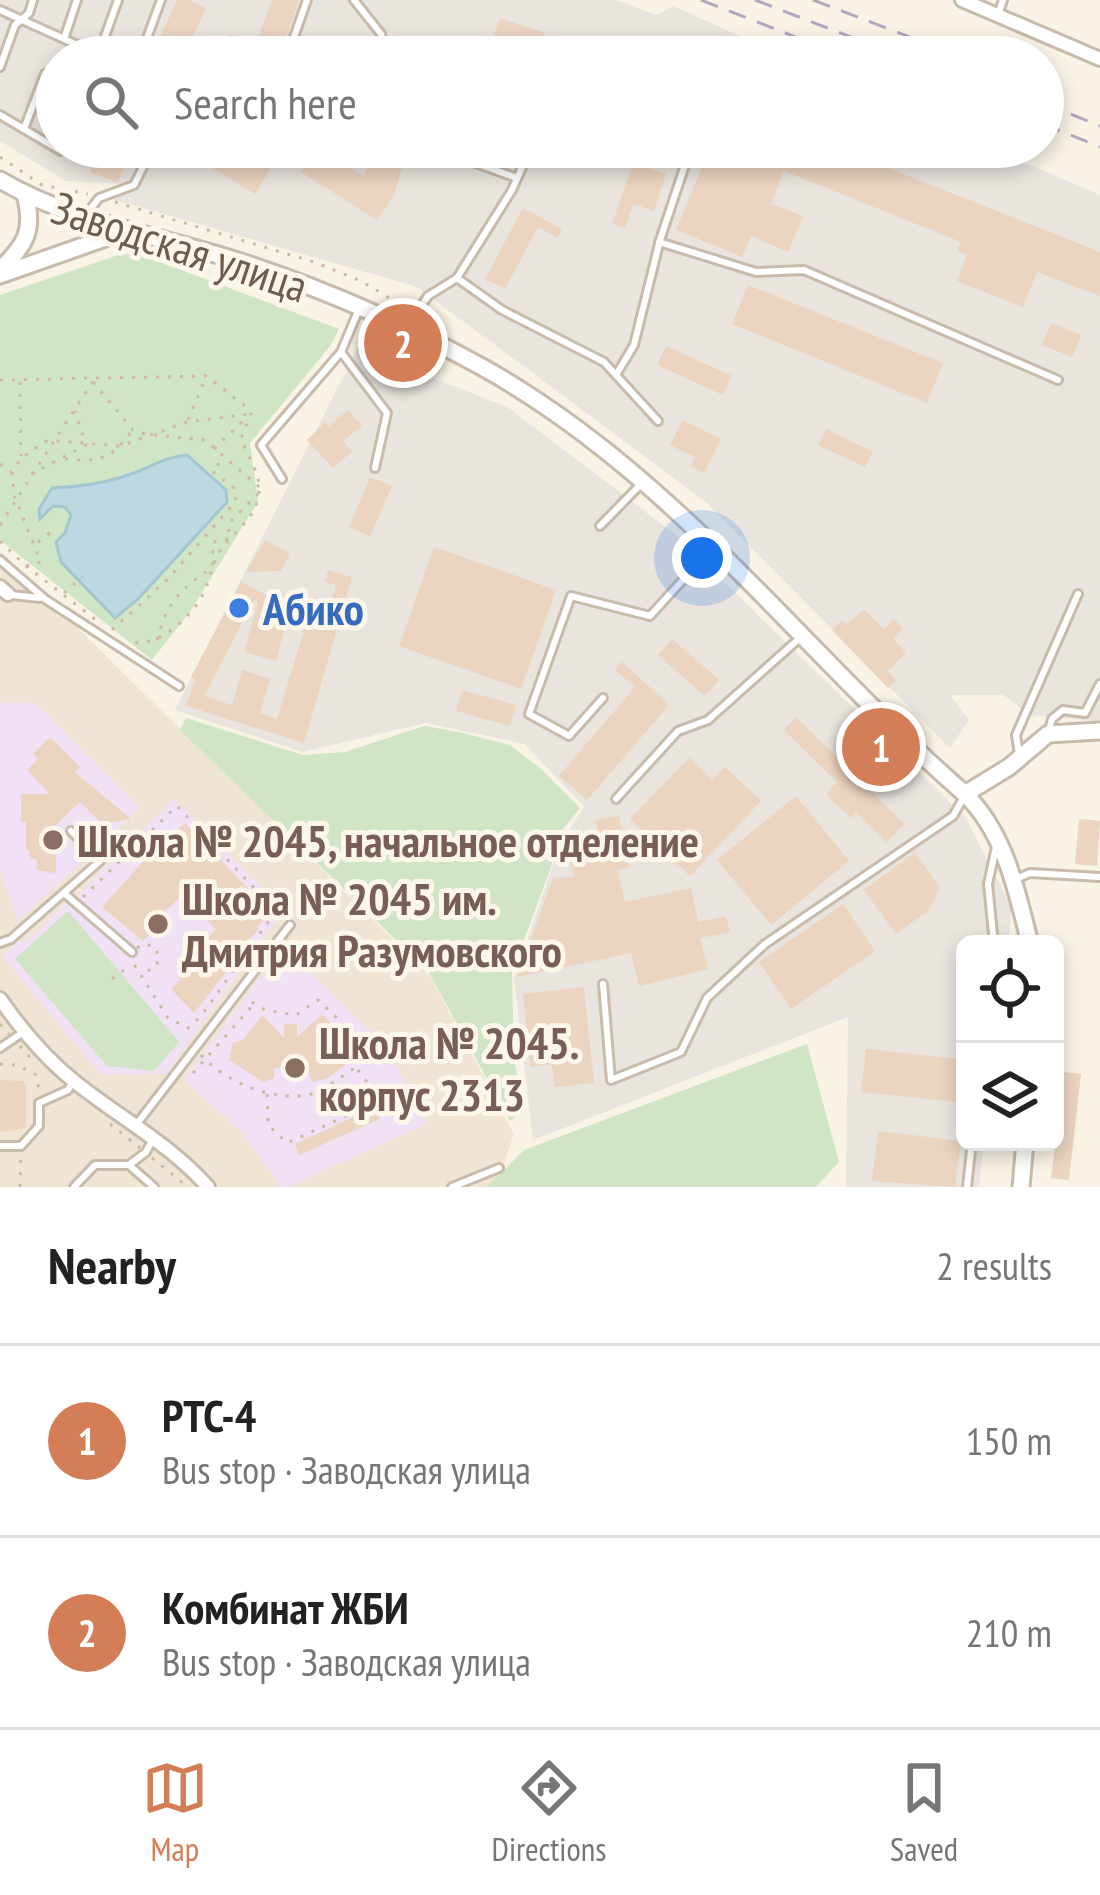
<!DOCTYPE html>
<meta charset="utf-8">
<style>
body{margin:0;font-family:"PT Sans Narrow",sans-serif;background:#f6f6f6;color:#222}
.controls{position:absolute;right:36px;bottom:36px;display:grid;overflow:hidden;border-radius:18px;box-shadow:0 6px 18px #0003}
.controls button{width:108px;height:108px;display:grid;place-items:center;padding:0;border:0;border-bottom:3px solid #e0e0e0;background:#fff;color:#222;font:60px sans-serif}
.you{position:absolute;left:702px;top:558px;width:42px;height:42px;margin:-30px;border:9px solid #fff;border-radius:50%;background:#1a73e8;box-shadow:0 0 0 18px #1a73e833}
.badge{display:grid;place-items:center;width:78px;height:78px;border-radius:50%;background:#d47e58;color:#fff;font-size:39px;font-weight:700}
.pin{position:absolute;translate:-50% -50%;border:6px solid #fff;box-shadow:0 3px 12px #0006}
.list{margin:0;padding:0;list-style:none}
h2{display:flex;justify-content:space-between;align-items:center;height:156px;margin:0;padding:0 48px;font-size:51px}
h2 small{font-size:39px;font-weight:400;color:#767676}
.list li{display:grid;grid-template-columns:78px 1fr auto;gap:36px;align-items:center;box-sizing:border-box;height:192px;padding:0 48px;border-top:3px solid #e0e0e0}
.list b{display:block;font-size:45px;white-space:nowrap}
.list p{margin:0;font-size:39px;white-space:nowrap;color:#767676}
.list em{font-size:39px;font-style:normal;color:#767676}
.icon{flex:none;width:66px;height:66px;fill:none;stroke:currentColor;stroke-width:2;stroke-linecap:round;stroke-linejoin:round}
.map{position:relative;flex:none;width:1100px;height:1187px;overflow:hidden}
.search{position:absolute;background:#fff;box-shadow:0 6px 18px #0003;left:36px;right:36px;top:36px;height:132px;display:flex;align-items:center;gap:30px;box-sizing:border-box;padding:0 42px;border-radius:66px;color:#767676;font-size:45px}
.sheet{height:540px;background:#fff}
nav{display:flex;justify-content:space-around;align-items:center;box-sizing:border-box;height:168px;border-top:3px solid #e0e0e0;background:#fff;font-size:33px;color:#767676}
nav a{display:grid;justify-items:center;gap:6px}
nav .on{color:#d47e58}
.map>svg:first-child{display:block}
.residential{fill:#f0e5d4}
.industrial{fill:#e9e4de}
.education{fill:#f0e1f5}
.green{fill:#cfe5c5}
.water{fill:#bcd8e0;stroke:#a3c6d0;stroke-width:3}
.building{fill:#ebd4c0}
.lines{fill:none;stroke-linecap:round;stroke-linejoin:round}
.service-casing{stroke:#c8bbac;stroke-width:12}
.minor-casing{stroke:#c8bbac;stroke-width:18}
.tertiary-casing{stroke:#c8bbac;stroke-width:21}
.path{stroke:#cfb8a3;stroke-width:3;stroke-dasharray:3 9;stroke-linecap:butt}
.service{stroke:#fff;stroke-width:6}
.minor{stroke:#fff;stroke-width:12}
.tertiary{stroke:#fff;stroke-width:15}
.rail{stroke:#b6a5c1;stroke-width:3;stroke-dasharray:18 12;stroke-linecap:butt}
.shop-dot{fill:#3f7fe0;stroke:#fcf7ea;stroke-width:4.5}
.education-dot{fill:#8d6e63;stroke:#fcf7ea;stroke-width:4.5}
.labels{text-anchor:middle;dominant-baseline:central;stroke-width:10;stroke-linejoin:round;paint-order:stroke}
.street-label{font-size:45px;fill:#6e5c4d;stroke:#fcf7ea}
.shop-label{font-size:45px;font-weight:bold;fill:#366cbe;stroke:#fcf7ea;text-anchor:start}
.education-label{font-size:45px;font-weight:bold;fill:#785e54;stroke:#fcf7ea;text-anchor:start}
</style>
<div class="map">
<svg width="1100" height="1187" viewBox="0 0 1100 1187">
<rect width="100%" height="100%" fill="#f9f3e5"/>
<polygon class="residential" points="0,551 430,976 514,1134 496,1187 0,1187"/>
<g class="industrial">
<polygon points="0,0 616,0 656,15 673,6 787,57 57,57 57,147 987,147 1100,195 1100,722 1036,715 1035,718 1003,695 950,695 969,720 950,748 706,502 417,287 105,197 123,184 66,181 0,141"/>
<polygon points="358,348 509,408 677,536 965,817 1012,908 1008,944 965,944 965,1142 984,1142 979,1187 846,1187 848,1017 533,1140 514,978 561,842 584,807 525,744 425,723 303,752 175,710"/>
</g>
<g class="education">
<polygon points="0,703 36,703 140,808 18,921 0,872"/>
<polygon points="174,799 284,909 166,1074 101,1075 2,956 17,942 29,940 65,904 70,903"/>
<polygon points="283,947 385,1045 427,1124 287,1187 282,1187 239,1130 184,1080"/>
</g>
<g class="green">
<polygon points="121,254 141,255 339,329 331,345 250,443 258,502 189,613 152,660 0,540 0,295"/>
<polygon points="186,718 303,755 345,752 424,726 459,732 510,745 541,769 580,808 558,835 552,864 512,973 514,1057 523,1112 510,1121 428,971 180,730"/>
<polygon points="68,911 179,1042 154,1071 107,1066 15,959"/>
<polygon points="807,1044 839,1162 816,1187 487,1187 524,1150"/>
</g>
<path class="water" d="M187,455L226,490L227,502L138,599L115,618L61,562L56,542L65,533L71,515L65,507L53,506L40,519L39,509L52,488C76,487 107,483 131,474C151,467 165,457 187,455Z"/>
<g class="building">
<polygon points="177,0 189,0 206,8 184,57 151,57"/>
<polygon points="272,0 299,0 279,57 238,57 224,52 230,34 256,44"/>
<polygon points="500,18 545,33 541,45 519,38 515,49 492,42"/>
<polygon points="100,147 132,147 118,183 90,172"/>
<polygon points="203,147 240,147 272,166 255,194 196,158"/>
<polygon points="317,147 364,176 374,147 407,151 394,195 377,220 301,172"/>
<polygon points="710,147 810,147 831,155 835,147 1100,252 1100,296 1037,272 1023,307 957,281 967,255 957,251 961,242 784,171 771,204 803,216 788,252 751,236 742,257 676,230"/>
<polygon points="633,163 666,174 654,211 633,204 625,228 612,224"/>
<polygon points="523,208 562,229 557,238 538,227 505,289 485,279"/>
<polygon points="748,285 943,363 927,403 732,324"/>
<polygon points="1051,323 1081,335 1072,357 1042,345"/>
<polygon points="666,346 732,376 723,395 657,365"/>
<polygon points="348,410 362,426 343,441 352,451 333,468 307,440 325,422 329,426"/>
<polygon points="683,420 721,439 704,473 691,466 695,457 670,445"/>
<polygon points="826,429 873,452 865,467 818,445"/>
<polygon points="370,477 392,486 370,536 349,527"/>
<polygon points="265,540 290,554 281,571 246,572"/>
<polygon points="434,547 556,590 521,689 399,646"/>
<polygon points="328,570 352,577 304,743 186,706 195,679 191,677 241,582 270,597 272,591 293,596 276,661 244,652 258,602 254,600 204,696 232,705 242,670 270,679 260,713 277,719 314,597 331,603 336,585 325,582"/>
<polygon points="864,609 884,629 894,619 903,629 893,639 906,653 888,671 896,680 888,688 832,630 842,620 847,625"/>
<polygon points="672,639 719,680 705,696 658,655"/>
<polygon points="622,662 669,705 587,800 559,776 635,687 615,670"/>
<polygon points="462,690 516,705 510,726 456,711"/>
<polygon points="796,717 904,824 887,842 856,813 851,818 826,794 837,782 784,730"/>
<polygon points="50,737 80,767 75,772 131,819 102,824 80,802 55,826 56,873 37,870 37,859 30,859 29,850 26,850 26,822 21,822 21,794 50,794 27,770 38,759 33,754"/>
<polygon points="689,758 712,780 725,767 761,801 690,876 630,819"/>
<polygon points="796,796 849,861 771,925 717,860"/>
<polygon points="619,816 629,868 618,870 625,902 691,888 698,922 726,916 730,932 700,938 708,969 639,986 631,953 517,977 553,878 574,877 566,849 576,846 574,836 598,829 595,820"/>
<polygon points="1079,819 1100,821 1097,866 1075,864"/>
<polygon points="185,823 272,913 257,927 259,929 245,943 247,946 194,1013 171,989 180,980 176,976 196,957 192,953 216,930 182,895 155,921 159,925 143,941 102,907 158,845 160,847"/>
<polygon points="914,853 940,887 929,910 896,934 864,890"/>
<polygon points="843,904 875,951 791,1009 759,962"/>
<polygon points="584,987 594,1083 555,1087 552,1064 530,1067 523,994"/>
<polygon points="322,1014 334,1027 334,1035 348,1043 351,1053 351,1060 328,1078 312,1082 308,1068 274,1068 274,1078 263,1082 229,1060 233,1043 243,1040 262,1015 284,1038 284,1024 297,1024 297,1037"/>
<polygon points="866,1049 965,1060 965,1103 861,1092"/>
<polygon points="1064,1072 1081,1074 1069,1180 1051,1178"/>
<polygon points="0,1080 23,1081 26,1084 26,1128 0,1132"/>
<polygon points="375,1107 380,1119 299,1155 295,1144"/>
<polygon points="878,1131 961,1141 955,1187 872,1181"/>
</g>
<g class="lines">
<defs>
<g id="service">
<polyline points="354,0 381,34 386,53 397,57"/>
<polyline points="0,10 104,57"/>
<polyline points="998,15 1003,0"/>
<polyline points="64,39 77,0"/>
<polyline points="99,53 118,0"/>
<polyline points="140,57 161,0"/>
<polyline points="287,57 307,0"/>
<polyline points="0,67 15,25 29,13 33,0"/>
<polyline points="0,115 61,151 62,147"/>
<polyline points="24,129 45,74"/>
<polyline points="431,147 517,178"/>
<polyline points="85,216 99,198 134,185 153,147"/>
<polyline points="659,242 756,272 804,270 1058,380"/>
<polyline points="457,278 502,310 604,362 658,421"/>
<polyline points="406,328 428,296 457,278 512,190 531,147"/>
<polyline points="341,352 387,413 375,468"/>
<polyline points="616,375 634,345 660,240 691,147"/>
<polyline points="282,479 261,445 341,352 359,309"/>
<polyline points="600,526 643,482"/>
<polyline points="0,560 45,599 179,686"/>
<polyline points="11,595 40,598"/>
<polyline points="603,698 569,736 529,714 571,596 650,616 710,550"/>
<polyline points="1049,730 1052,719 1063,710 1085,713 1100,684"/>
<polyline points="1019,754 1016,735 1078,594"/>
<polyline points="616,799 678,731 708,720 801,637"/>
<polyline points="1018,878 1030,873 1100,877"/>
<polyline points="64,893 132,952"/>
<polyline points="0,943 11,939 100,861 71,831"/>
<polyline points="994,944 988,884 996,847"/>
<polyline points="603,984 611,1080 681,1052 707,998 765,944 953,816 964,797"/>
<polyline points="0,1048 22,1033"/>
<polyline points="136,1125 290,925"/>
<polyline points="0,1146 21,1146 39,1126 39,1103 68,1090 72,1083"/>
<polyline points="129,1165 146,1152 154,1137"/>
<polyline points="74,1187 95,1165 129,1165 154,1187"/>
<polyline points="452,1187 499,1168"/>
<polyline points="967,1187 972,1142"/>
</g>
<g id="minor">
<polyline points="962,0 1100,59"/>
<polyline points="0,587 8,594"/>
<path d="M0,999C21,1029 46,1059 75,1082C120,1118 170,1144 208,1187"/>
</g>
<g id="tertiary">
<path d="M0,180C73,223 161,236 241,262C324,289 406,325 482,367C676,475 801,651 965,794L1009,767L1048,734L1100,731"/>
<path d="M0,270C25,245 35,231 25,195"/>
<polyline points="0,275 128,230"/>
<path d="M965,794C1005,833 1017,891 1030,944"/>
<polyline points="1021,1187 1025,1142"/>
</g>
</defs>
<use href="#service" class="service-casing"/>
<use href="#minor" class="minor-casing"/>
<use href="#tertiary" class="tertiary-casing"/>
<g class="path">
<polyline points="0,157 42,185 88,194"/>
<polyline points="115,202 314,262 361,281 404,307"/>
<path d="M0,380L206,376L249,409L251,413L241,439C247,455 261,474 259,491C257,521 233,530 219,552C211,566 210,582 202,596C189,620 155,650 128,641"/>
<polyline points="20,382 21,456"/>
<polyline points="93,382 133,430 145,434"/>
<polyline points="188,420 205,379"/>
<polyline points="154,435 205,440 259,487"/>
<polyline points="214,449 245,419"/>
<path d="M65,459C102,462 110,459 132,431"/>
<polyline points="0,464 11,472"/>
<polyline points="31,474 86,445 75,411"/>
<polyline points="0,525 93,381"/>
<polyline points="0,541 26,566 100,623"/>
<polyline points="38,542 52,531"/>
<polyline points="26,566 41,562 15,498 12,474 21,458 48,440 120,446 187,422 249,414"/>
<polyline points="64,593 83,576"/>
<polyline points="112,630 168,579 236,501 234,488 212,471 224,458"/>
<path d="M157,640C167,602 180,589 212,568L213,542L230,539L228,524L258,494"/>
<polyline points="83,897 177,806 276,911 201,1016 188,1028 168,1018 132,961"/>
<polyline points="137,948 142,944 154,946 160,958 154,969 142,972"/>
<polyline points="112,979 129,966"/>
<polyline points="0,1024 9,1034"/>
<polyline points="20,1046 33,1061"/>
<path d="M201,1055C225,1081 273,1103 311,1094C324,1091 340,1077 352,1070C364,1033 342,1025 318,1000L296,1015L265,1010L245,998"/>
<polyline points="0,1064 17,1065 36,1075 40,1095"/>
<polyline points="193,1073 253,1005"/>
<polyline points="267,1094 268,1125 287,1143 377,1102 378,1097 355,1066"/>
<polyline points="110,1124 140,1148"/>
<polyline points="152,1158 188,1187"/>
<polyline points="20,1187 21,1154"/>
</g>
<use href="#service" class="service"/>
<use href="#minor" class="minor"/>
<use href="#tertiary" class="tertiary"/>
<g class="rail">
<polyline points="701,0 847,57"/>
<polyline points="755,0 903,57"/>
<polyline points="813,0 962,57"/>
<polyline points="1043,103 1100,126"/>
<polyline points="1043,124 1100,147"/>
</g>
</g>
<circle class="shop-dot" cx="239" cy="608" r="12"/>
<g class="education-dot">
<circle cx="53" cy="840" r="12"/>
<circle cx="158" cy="924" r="12"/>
<circle cx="295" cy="1068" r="12"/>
</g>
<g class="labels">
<g class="street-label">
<text transform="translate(180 246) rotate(18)">Заводская улица</text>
</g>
<g class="shop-label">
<text x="263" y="608">Абико</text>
</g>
<g class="education-label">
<text x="77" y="840">Школа № 2045, начальное отделение</text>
<text x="182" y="898">Школа № 2045 им.<tspan x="182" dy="52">Дмитрия Разумовского</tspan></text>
<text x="319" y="1042">Школа № 2045.<tspan x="319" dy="52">корпус 2313</tspan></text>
</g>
</g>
</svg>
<div class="controls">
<button><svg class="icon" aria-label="locate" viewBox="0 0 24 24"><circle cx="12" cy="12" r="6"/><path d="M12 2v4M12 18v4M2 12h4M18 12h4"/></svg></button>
<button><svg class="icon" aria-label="layers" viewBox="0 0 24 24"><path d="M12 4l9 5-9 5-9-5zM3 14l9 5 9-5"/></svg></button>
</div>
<div class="you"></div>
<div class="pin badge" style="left:881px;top:747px">1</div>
<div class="pin badge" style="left:403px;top:343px">2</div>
<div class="search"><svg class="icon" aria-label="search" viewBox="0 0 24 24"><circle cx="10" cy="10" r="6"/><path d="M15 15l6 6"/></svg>Search here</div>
</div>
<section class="sheet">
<h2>Nearby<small>2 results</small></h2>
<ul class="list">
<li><span class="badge">1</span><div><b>РТС-4</b><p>Bus stop · Заводская улица</p></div><em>150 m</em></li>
<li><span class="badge">2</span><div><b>Комбинат ЖБИ</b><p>Bus stop · Заводская улица</p></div><em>210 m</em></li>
</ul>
</section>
<nav>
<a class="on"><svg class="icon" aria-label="map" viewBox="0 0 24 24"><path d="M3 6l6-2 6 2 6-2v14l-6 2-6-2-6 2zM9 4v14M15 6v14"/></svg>Map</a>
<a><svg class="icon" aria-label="directions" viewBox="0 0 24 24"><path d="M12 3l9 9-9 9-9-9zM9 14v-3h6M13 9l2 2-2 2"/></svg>Directions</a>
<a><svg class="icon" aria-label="saved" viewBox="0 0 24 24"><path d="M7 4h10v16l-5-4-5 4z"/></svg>Saved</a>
</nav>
